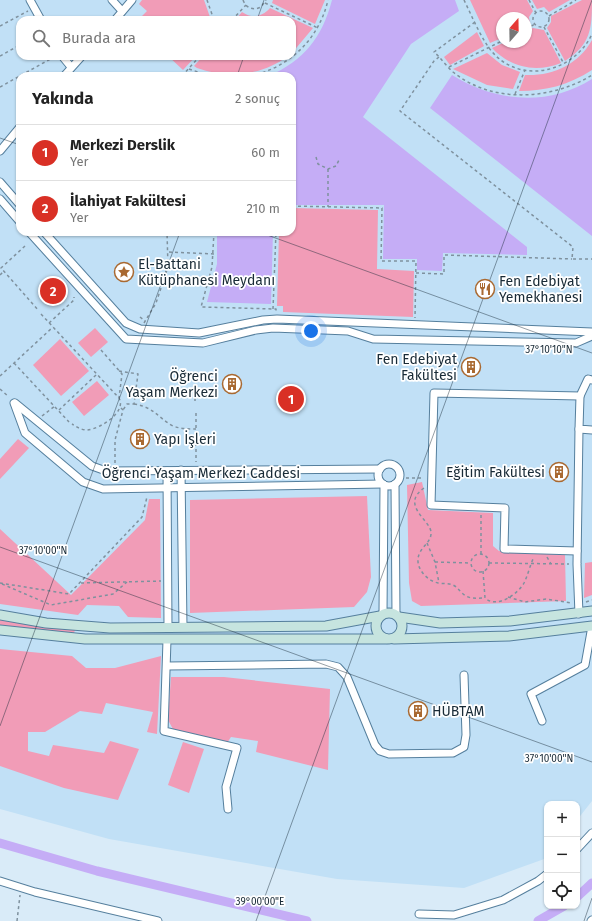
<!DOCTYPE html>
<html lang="tr">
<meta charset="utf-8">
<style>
body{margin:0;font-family:"Fira Sans",sans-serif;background:#f2f2f2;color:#222}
.controls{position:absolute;right:12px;bottom:12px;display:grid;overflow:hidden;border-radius:8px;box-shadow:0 1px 3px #0004}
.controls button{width:36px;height:36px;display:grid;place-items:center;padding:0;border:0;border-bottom:1px solid #e0e0e0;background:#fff;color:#222;font:20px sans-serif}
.compass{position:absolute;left:496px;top:12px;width:36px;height:36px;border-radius:50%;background:#fff;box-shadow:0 1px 3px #0004;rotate:20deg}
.you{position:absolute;left:311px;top:331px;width:14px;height:14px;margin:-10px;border:3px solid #fff;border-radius:50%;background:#1a73e8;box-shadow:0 0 0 6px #1a73e833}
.badge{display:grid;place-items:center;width:26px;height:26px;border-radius:50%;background:#d93025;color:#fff;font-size:13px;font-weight:700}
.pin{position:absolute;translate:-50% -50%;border:2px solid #fff;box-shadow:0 1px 4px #0006}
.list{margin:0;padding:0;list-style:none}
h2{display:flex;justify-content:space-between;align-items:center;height:52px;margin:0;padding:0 16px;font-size:17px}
h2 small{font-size:13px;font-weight:400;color:#767676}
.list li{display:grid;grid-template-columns:26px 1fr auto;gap:12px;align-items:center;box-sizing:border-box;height:56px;padding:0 16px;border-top:1px solid #e0e0e0}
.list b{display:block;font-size:15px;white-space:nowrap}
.list p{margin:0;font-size:13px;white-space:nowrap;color:#767676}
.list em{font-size:13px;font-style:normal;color:#767676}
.icon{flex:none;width:22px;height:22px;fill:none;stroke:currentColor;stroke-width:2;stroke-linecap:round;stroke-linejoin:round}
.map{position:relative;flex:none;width:592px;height:921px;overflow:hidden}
.search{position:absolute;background:#fff;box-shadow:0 1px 3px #0004;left:16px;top:16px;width:280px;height:44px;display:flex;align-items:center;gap:10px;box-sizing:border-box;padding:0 14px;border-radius:12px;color:#767676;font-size:15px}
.panel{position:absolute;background:#fff;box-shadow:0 1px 3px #0004;left:16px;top:72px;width:280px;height:164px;border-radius:12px}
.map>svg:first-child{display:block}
.built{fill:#c1e0f6;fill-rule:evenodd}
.green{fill:#f19cb7}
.water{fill:#c5adf6}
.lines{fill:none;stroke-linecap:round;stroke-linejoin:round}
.canal{stroke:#c5adf6;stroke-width:9}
.street-casing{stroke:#557f9d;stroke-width:9}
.secondary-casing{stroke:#557f9d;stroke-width:11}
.path{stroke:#7f919e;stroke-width:1.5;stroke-dasharray:3 3;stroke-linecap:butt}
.street{stroke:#fff;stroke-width:7}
.secondary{stroke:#c6e4df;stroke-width:9}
.ticks{fill:none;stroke:#192b37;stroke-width:1;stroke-opacity:0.45}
.labels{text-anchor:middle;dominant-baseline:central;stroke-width:3.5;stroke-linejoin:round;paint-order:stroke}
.poi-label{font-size:14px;fill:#192b37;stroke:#fff;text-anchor:start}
.street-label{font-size:14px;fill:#192b37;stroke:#fff}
.ticks-label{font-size:10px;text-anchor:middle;fill:#192b37;stroke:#fff;stroke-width:3.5;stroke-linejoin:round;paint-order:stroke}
</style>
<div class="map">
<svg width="592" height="921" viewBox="0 0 592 921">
<rect width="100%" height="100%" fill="#d9ebf8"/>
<path class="built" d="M0,0H592V801L577,820V804H547V858L464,888L337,879L109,839L0,809ZM502,18H526V42H502ZM20,20H292V56H20ZM20,76H292V232H20Z"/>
<g class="green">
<polygon points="142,0 204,0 211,20 147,20 142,16 147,11 139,4"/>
<polygon points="273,0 325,0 315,24 272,3"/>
<polygon points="470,0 527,0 533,11 529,17 530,24 526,26 526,18 502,18 502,38 490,43"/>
<polygon points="532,0 570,0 549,12 544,7 537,9"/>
<path d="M582,0H592C592,29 591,44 565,61L547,28L551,22V16Z"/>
<path d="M270,8L313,28L292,53V20H235L242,12C252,19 262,17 270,8Z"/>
<path d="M533,28L544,30L561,63C536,73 511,68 492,48L505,42H526V31Z"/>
<polygon points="477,32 484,46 450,65 444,57"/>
<path d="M592,40V70C569,85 546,91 519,91L525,75C553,76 578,65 592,40Z"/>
<polygon points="487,53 502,65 520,72 513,89 487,85 453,69"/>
<polygon points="168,56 196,56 183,70"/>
<path d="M203,56H288C261,76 228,79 197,68L194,66Z"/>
<polygon points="292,208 378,210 377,269 414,271 413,317 283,312 283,306 277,306 279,232 292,232"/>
<polygon points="95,328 108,342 91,357 78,343"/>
<polygon points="60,339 89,371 61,396 33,365"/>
<polygon points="97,381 109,395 84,416 72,402"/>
<polygon points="18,439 29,448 0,479 0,459"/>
<polygon points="422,482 428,510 493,513 493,546 499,551 565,555 566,601 421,606 412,601 409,583 407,485"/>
<polygon points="367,496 371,577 367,592 354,607 190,613 190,500"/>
<polygon points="149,499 160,499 161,618 128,617 119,606 87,605 78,615 0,604 0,529 71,595 145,520"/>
<polygon points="592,562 592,595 584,598 585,563"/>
<polygon points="0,619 75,630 74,633 0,625"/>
<polygon points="0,649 72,656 86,668 115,668 161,656 157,734 147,732 153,712 106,703 102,714 80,711 45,732 28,732 28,751 49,756 53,745 104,753 110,741 139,749 118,800 64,788 0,766"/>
<polygon points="171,677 224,677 330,689 328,770 256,752 258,741 231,737 227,743 174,731 168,720"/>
<polygon points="183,742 204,749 189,793 168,785"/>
</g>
<g class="water">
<path d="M332,0H455L459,11L411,44L363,117L527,247V255L443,253L442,271L417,270V259H383L384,205H292V76H269C304,60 322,38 332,0Z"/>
<path d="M452,75C495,102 548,107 592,79V236L430,108Z"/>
<polygon points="217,232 273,232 271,304 207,302 217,264"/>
</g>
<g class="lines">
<g class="canal">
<polyline points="0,843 97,871 307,921"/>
<polyline points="577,897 592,883"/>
<polyline points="538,921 564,906"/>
</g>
<defs>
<g id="street">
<polyline points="30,0 41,20"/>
<polyline points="112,0 122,11"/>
<polyline points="115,20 132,0"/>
<polyline points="62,56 71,67"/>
<polyline points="64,76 82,56"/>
<polyline points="0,151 20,127"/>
<polyline points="0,182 20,205"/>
<polyline points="0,199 20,222"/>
<polyline points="29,232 126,339 203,343 256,330 273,328 348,331 373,339 576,343 592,336"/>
<polyline points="44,232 126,323 140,329 199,333 263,320 277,319 592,332"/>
<polyline points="580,396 579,429 592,430"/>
<polyline points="14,403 25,433 83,482 103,489 383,484"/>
<polyline points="15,403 92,466 106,471 380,469"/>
<polyline points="579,429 577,564 579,614"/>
<circle cx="389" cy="475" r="11"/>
<polyline points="181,470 183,627"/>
<polyline points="167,471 168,627"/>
<polyline points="395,484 396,615"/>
<polyline points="577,551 504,549 505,508 431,505 434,393 580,396 588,379 592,380"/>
<polyline points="383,614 384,485"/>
<polyline points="167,640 164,731 237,748 226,787 228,809"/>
<polyline points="167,666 326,664 338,667 347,677 375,745 380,751 389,754 453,753 464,747 466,735 464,675"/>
<polyline points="542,721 531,694 585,665 592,626"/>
<polyline points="577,849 592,833"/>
<polyline points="0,881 35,892 158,921"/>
<polyline points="419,914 454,915 503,900 538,881 547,874"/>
<polyline points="591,921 592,920"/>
</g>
<g id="secondary">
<circle cx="389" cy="626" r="13"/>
<polyline points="0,615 46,623 110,628 326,626 380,616"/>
<polyline points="399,617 440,623 510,621 592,611"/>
<polyline points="0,630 85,639 386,639"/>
<polyline points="394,639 509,636 592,626"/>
</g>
</defs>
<use href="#street" class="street-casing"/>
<use href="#secondary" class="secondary-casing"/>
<g class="path">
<polyline points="207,0 214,20"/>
<path d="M243,0C246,8 253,11 261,7L266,0"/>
<path d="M464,0C472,16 483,44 496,56C527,85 576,69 592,34"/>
<polyline points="529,0 536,13"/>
<polyline points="265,3 318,28"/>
<circle cx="541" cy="19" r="8"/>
<polyline points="549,16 576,0"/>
<polyline points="232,20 246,5"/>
<path d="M475,22L434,52C441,58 446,66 453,72C492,104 552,100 592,75"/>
<polyline points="0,26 28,11"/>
<polyline points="544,27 564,64"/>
<polyline points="526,29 535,24"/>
<polyline points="0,56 20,45"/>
<polyline points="439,57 434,61 400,111 573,247 572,259 592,259"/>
<polyline points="449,67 502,41"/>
<polyline points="189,69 210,76"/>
<polyline points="175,76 177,74 180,76"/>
<polyline points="182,76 200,56"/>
<path d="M251,76C290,67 319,39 328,0"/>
<polyline points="0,87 54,57"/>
<polyline points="515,94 525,70"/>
<polyline points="316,157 318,164 328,169 336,166 340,158"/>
<polyline points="328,169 328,207"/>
<polyline points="292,206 382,208 381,261 416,261 415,318"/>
<polyline points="214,232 212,267 201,307 276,309 276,311"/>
<polyline points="25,246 1,268 38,310"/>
<polyline points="169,252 214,254"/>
<polyline points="416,273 444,274 444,255 572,259"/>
<polyline points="0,275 4,271"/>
<polyline points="273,309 276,232"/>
<path d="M41,314L119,398C127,412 100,429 87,430C81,430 77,427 72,424"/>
<polyline points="140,317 145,321"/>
<polyline points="49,323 74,300 74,297"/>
<polyline points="144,323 156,303 168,267 167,232"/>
<polyline points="101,350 122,374 119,398"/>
<polyline points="14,363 69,422"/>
<polyline points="119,371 138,374 134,404 127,404 123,410"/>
<polyline points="0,376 53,327"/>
<polyline points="195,386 195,404"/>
<polyline points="0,389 9,397"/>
<path d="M134,404C154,407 158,418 173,426C181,429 188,429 196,429"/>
<polyline points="59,410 97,374"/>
<polyline points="196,413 196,462"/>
<polyline points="42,416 55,406"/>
<polyline points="115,463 115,440 123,410 121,408"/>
<polyline points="400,478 424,478"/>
<path d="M424,488C400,505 430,520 431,532C432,543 419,547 418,559C417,570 428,581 438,583C443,584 448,583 453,585C457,587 459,590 462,593C469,600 477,598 485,598"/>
<polyline points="481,515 481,554"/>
<polyline points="427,543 435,562 439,583"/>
<circle cx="480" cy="563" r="9"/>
<polyline points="547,557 551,564"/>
<polyline points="435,562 471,563"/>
<polyline points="489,563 569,564"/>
<path d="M483,571L485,598C497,609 518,594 524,583C528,575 530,565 534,557"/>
<polyline points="0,583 69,594 142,517 147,497"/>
<polyline points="81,583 161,581"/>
<polyline points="2,584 51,605 113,594 127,582"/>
<polyline points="508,597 525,602 546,599 572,603"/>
<polyline points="586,602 592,600"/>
<polyline points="17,921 20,895"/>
</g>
<use href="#street" class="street"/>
<use href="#secondary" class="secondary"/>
</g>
<path class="ticks" d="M257,20L264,0M237,76L244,56M0,138L20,145M259,232L592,353M0,547L592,762M0,726L180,232M256,921L592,0M584,921L592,898"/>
<defs>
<symbol id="sight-ring" viewBox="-11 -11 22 22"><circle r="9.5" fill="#fff" stroke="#a96931" stroke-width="1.5"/><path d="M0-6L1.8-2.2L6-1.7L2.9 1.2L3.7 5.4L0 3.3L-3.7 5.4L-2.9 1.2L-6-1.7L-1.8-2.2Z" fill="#a96931"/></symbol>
<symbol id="restaurant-ring" viewBox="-11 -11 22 22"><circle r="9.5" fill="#fff" stroke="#a96931" stroke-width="1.5"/><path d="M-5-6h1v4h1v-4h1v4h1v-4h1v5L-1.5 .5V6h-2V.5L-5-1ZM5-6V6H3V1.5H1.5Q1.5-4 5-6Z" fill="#a96931"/></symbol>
<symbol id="building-ring" viewBox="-11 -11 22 22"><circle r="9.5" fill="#fff" stroke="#a96931" stroke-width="1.5"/><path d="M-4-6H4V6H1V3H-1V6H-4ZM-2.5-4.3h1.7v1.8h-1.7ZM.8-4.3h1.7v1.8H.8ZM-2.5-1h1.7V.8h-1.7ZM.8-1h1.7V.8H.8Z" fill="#a96931"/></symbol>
</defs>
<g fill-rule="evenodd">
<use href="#sight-ring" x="113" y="261" width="22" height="22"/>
<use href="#restaurant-ring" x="474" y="278" width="22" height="22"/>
<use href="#building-ring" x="460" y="356" width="22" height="22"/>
<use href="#building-ring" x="221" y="373" width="22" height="22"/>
<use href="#building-ring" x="129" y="428" width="22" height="22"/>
<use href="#building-ring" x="548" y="461" width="22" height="22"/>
<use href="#building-ring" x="407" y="700" width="22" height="22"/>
</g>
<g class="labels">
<g class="poi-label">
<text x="138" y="264">El-Battani<tspan x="138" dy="16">Kütüphanesi Meydanı</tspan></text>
<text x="499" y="281">Fen Edebiyat<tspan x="499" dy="16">Yemekhanesi</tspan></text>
<text x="457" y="359" text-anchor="end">Fen Edebiyat<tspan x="457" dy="16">Fakültesi</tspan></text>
<text x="218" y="376" text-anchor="end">Öğrenci<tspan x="218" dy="16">Yaşam Merkezi</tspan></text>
<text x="154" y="439">Yapı İşleri</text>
<text x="545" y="472" text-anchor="end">Eğitim Fakültesi</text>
<text x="432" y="711">HÜBTAM</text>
</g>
<g class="street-label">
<text x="201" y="473">Öğrenci Yaşam Merkezi Caddesi</text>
</g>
</g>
<g class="ticks-label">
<text x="549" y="353">37°10'10"N</text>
<text x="43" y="554">37°10'00"N</text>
<text x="549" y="762">37°10'00"N</text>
<text x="260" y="905">39°00'00"E</text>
</g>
</svg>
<div class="controls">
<button>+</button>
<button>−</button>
<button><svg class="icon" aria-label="locate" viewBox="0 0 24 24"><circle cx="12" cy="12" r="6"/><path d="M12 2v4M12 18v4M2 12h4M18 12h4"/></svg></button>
</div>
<svg class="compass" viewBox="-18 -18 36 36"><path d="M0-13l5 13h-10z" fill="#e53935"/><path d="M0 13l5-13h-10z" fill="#767676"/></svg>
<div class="you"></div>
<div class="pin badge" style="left:291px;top:399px">1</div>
<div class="pin badge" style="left:53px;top:291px">2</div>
<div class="search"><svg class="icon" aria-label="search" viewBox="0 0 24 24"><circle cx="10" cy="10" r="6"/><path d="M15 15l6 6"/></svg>Burada ara</div>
<section class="panel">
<h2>Yakında<small>2 sonuç</small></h2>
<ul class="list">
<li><span class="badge">1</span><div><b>Merkezi Derslik</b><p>Yer</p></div><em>60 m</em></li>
<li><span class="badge">2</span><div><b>İlahiyat Fakültesi</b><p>Yer</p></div><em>210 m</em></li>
</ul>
</section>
</div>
